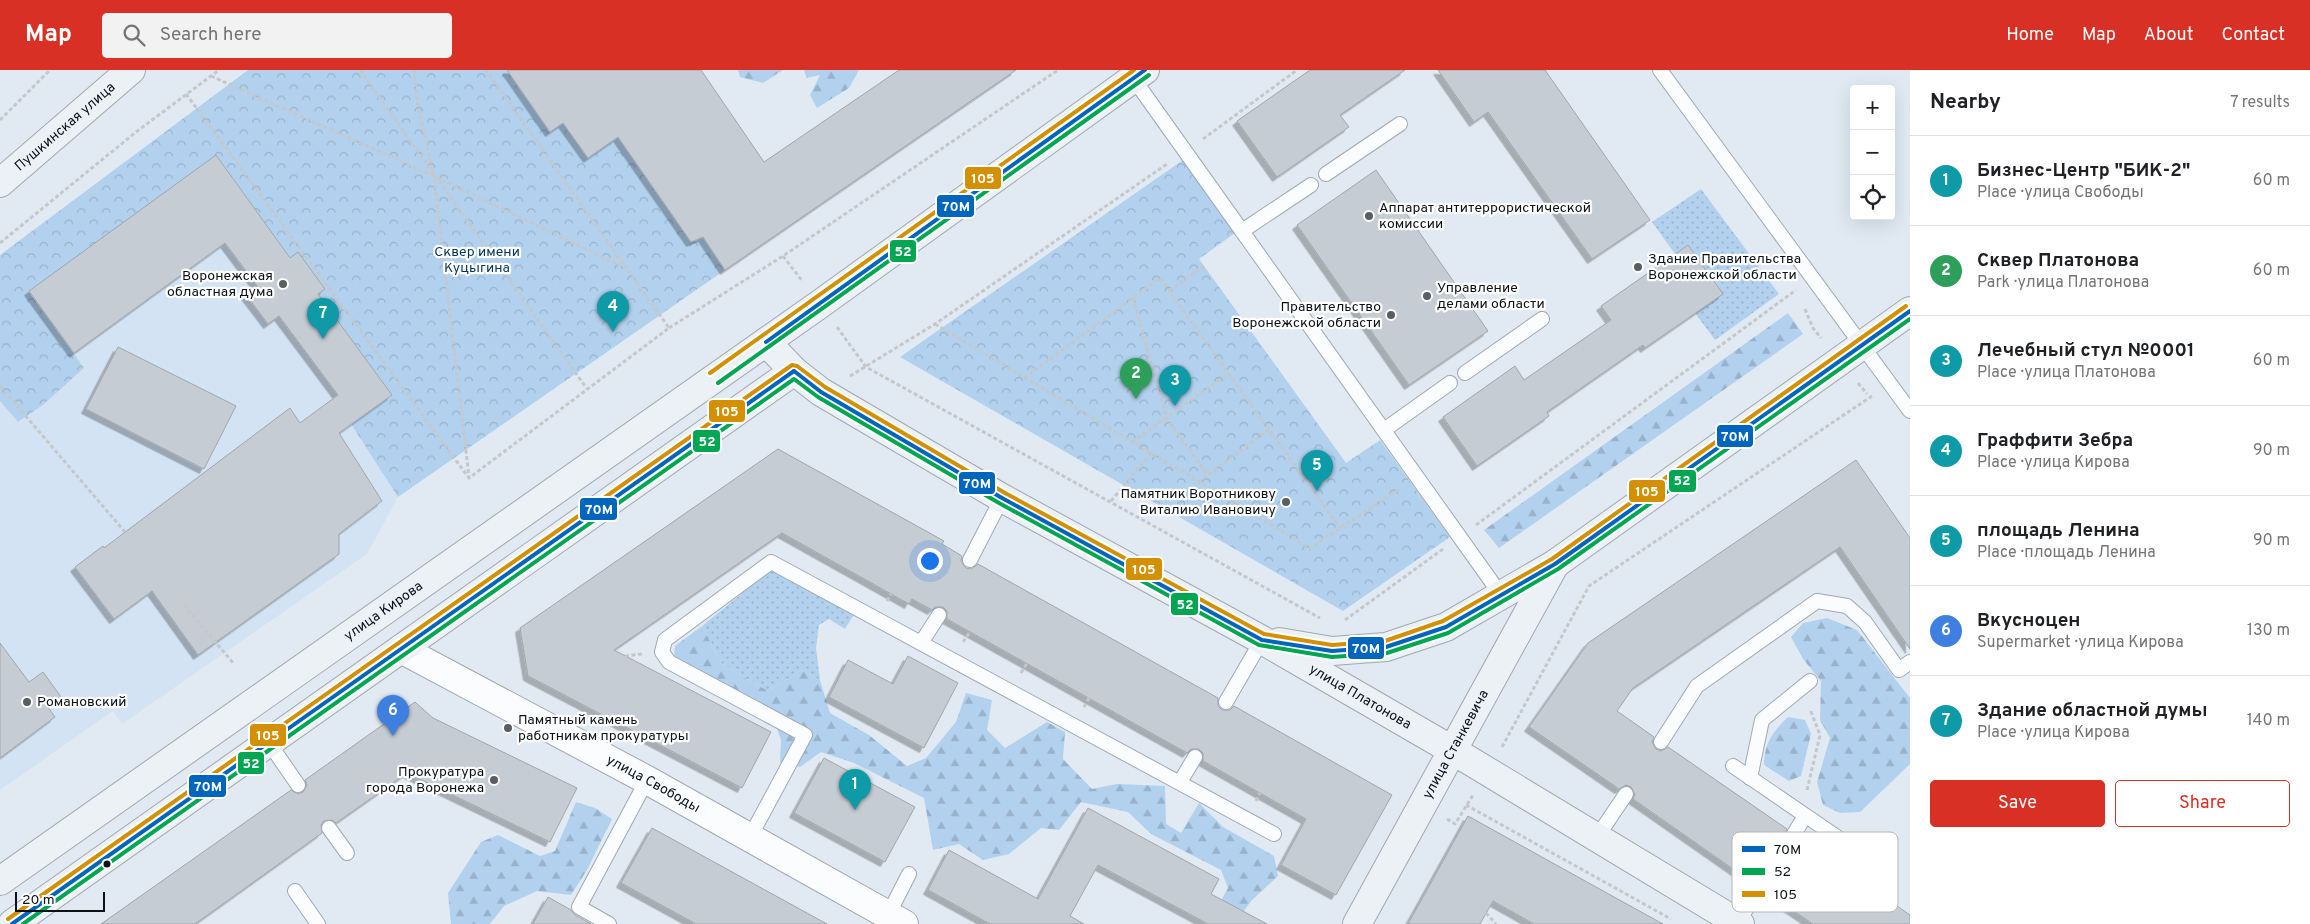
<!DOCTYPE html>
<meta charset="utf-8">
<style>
body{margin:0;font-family:Overpass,sans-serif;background:#f2f2f2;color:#202124}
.controls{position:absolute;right:15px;top:15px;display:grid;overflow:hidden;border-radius:5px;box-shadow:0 5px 20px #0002}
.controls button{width:45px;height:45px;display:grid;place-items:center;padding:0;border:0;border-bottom:1px solid #e0e0e0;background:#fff;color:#202124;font:25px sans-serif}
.scale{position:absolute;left:15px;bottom:12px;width:90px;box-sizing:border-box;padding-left:5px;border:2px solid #0c1217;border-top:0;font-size:14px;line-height:18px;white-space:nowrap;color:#0c1217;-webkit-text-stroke:4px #fff;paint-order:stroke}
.you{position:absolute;left:929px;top:490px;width:18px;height:18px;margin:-12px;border:4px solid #fff;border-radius:50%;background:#1a73e8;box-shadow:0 0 0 8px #1a73e833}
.badge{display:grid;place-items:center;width:32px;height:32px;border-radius:50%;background:#d93025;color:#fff;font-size:16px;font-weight:700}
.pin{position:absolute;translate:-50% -41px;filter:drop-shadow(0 1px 2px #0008)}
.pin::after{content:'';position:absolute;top:26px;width:18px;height:15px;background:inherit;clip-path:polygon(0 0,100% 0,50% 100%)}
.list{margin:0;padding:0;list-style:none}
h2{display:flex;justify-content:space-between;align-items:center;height:65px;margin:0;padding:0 20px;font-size:21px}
h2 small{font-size:16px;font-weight:400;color:#757577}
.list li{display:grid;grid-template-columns:32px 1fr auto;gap:15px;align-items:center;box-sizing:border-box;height:90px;padding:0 20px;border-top:1px solid #e0e0e0}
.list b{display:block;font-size:19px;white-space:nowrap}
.list p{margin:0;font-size:16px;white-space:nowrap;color:#757577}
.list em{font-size:16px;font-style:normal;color:#757577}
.actions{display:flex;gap:10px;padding:15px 20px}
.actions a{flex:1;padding:11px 0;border:1px solid #d93025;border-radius:5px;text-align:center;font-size:18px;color:#d93025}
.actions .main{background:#d93025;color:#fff}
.icon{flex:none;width:28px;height:28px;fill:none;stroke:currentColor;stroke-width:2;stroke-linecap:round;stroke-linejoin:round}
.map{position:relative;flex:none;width:1910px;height:854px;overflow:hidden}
header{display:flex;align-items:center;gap:30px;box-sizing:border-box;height:70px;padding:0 25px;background:#d93025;color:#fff}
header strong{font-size:24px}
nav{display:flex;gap:28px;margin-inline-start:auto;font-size:18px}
.search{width:350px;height:45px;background:#f2f2f2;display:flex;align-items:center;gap:12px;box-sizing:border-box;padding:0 18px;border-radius:5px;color:#757577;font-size:19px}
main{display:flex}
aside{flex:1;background:#fff}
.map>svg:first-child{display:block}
.built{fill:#d3e3f3}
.grass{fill:url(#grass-dots)}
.forest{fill:url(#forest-firs)}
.park{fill:url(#park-crowns)}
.building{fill:#c5ccd3;stroke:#9fa6ad;filter:url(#shadow)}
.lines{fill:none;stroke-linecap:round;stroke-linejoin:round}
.lane-casing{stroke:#a1a8af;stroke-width:16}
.street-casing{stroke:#a1a8af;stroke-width:30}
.secondary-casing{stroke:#a1a8af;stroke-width:30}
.path{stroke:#c5c8cb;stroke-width:3;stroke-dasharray:4 2.5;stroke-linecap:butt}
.lane{stroke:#fafcfd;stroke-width:14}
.street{stroke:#fafcfd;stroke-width:28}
.secondary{stroke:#ecf1f5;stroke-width:28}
.bus-1-casing{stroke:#fff;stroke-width:8}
.bus-2-casing{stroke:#fff;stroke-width:8}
.bus-3-casing{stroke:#fff;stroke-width:8}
.bus-1{stroke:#0065bd;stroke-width:4}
.bus-2{stroke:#00a651;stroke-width:4}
.bus-3{stroke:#d49003;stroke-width:4}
.poi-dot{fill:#575e64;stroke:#fff;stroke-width:2}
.bus-dot{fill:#0c1217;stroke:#fff;stroke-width:2}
.labels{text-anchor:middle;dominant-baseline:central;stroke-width:4.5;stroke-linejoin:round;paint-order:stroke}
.street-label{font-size:14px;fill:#0c1217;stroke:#fff}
.poi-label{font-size:14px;fill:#0c1217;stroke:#fff;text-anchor:start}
.park-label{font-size:14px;fill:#033659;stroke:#fff}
.key{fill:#fff;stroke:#b6b8b9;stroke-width:1}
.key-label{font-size:14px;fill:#0c1217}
.line-badge{stroke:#fff;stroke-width:2}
.badge-label{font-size:14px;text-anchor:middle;font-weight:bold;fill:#fff}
</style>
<header>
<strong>Map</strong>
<div class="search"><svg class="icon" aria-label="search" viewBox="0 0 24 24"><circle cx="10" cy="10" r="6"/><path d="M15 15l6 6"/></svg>Search here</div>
<nav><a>Home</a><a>Map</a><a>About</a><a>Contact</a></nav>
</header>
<main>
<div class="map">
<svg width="1910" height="854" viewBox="0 0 1910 854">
<defs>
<pattern id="grass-dots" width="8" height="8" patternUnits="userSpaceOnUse" patternTransform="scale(1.25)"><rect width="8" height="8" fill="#b2d1ee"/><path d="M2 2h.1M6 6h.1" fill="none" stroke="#98b2cb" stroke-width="1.8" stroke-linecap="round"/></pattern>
<pattern id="forest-firs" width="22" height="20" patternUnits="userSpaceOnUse" patternTransform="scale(1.25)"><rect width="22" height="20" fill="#b2d1ee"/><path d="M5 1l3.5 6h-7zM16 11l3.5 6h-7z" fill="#98b2cb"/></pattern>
<pattern id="park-crowns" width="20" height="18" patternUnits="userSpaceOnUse" patternTransform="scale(1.25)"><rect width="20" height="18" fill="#b2d1ee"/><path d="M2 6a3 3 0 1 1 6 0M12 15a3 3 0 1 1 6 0" fill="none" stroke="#98b2cb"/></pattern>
<filter id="shadow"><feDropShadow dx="-4.5" dy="4.5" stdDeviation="0" flood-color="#0004"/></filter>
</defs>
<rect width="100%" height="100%" fill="#e1eaf3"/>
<polygon class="built" points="212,82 290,188 298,182 325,219 318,224 351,354 398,427 367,484 122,654 113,641 0,720 0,331 19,352 43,335 84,298 29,221"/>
<g class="grass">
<polygon points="1701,119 1779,224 1715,270 1695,243 1688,175 1675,184 1652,152"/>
<polygon points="772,499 855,543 845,559 829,549 819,555 816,578 820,610 802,600 768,621 722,594 702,556"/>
</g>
<g class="forest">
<polygon points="738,0 783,0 763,13 740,7"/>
<polygon points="804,0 859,0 849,18 817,38 810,25 820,5 807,8"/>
<polygon points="1788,243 1803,264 1499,478 1484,460"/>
<polygon points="1827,548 1857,560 1910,628 1910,694 1860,742 1840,743 1823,735 1817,712 1830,668 1820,650 1821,611 1803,589 1791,567 1803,553"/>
<polygon points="702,556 722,594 768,621 802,600 820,610 830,643 869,665 907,696 926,688 956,652 966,623 992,630 987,660 1005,678 1047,652 1065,662 1063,689 1092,719 1117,714 1165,716 1166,754 1181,763 1199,733 1223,757 1274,786 1278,806 1251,831 1235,854 1210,851 1228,818 1221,800 1151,764 1128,742 1081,732 1059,760 1041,758 1009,784 983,790 959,774 933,780 924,728 854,693 821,682 800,697 780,693 781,670 771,642 674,588 675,576"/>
<path d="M1788,647L1805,650L1811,664L1801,706L1789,711L1764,695C1764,674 1773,661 1788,647Z"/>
<polygon points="576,732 595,738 612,749 587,800 571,825 537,821 504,836 490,854 451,854 448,823 481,772 498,765 540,786 555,781"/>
</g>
<g class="park">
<polygon points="248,0 507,0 550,61 563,53 588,88 641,52 691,172 703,167 725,200 398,427 351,354 318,224 325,219 297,183 290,188 216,85 29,222 84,298 43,335 18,352 0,331 0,185"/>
<polygon points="1183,90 1235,163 1199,189 1346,393 1380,370 1450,467 1343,541 900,287"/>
</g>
<g class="building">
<polygon points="507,0 701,0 764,92 899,0 1016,0 725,200 703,167 691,172 618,67 588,88 563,53 550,62"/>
<polygon points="1310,0 1405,0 1340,45 1349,57 1277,107 1237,51"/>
<polygon points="1438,0 1545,0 1650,150 1592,189 1488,42 1474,52"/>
<polygon points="216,85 290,188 298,182 325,219 318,224 392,325 339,363 382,431 339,464 339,484 198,585 152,521 114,549 75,497 103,476 104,478 290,338 300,353 338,325 279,246 268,254 246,225 258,217 225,173 74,283 29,221"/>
<polygon points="1376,100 1488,261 1409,315 1297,155"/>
<polygon points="1688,175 1723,224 1645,278 1643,275 1547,342 1549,346 1477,396 1443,347 1515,296 1524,310 1611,250 1601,236"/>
<polygon points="118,277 236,336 204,399 86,339"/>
<polygon points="778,379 944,471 942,474 962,486 961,491 966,498 971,499 978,494 1218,628 1218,636 1222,640 1230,640 1234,636 1392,725 1336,825 1281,795 1306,749 1203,691 1203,683 1199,679 1191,679 1187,683 947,549 947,541 943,537 935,537 932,540 912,529 909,534 782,463 614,580 771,662 742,718 528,606 520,558"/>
<polygon points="1856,390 1910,468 1910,579 1840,477 1633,618 1617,641 1654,667 1652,672 1656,679 1661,681 1668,677 1787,759 1785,764 1789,771 1794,773 1801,769 1910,845 1910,854 1813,854 1767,823 1769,818 1765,811 1760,809 1753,813 1633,729 1635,724 1631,717 1626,715 1619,719 1529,657 1588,573"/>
<polygon points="0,573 29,612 43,602 61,627 48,637 55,647 0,688"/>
<polygon points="908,586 958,613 924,678 829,627 848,590 893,614"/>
<polygon points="415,632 433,648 577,718 550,772 407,703 336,753 332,750 324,751 321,755 322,763 195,854 101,854 291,720 298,724 303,722 307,715 305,710"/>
<polygon points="824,688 915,737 885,792 794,743"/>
<polygon points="1088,738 1219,809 1211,824 1267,854 1208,854 1098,795 1070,846 1084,854 990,854 928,820 949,780 1038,829"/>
<polygon points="1468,746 1605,822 1663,854 1534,854 1493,831 1480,854 1408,854"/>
<polygon points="652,758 827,854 696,854 621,813"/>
<polygon points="548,827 571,840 575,845 591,854 533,854"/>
</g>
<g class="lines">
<defs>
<g id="lane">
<polyline points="1660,0 1910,341"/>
<polyline points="1133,8 1501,525"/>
<polyline points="1326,104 1400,54"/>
<polyline points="1242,161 1311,115"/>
<polyline points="1465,303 1542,249"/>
<polyline points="1384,360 1450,313"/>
<polyline points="970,490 1002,428"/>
<polyline points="921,573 939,545"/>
<polyline points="1226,632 1262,570"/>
<polyline points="1661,672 1697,616 1817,531 1847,536 1865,552 1899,600 1910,592"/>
<polyline points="269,673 298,715"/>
<polyline points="1733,696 1837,767"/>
<polyline points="1750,708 1762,650 1810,611"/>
<polyline points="1180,712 1195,687"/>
<polyline points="329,758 347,783"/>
<polyline points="1794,764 1805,746"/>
<polyline points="750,767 805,665 669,592 662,582 665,570 771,492 1274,764"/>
<polyline points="1597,767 1626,724"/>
<polyline points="295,821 318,854"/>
<polyline points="888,845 909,804"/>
<polyline points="1737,853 1760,818"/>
<polyline points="609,854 579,837 647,710"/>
</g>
<g id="street">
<path id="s1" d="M401,579L647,710L904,854"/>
</g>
<g id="secondary">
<path id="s2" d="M0,113L131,0"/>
<path id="s3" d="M766,272L794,301L821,322L1002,428L1262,570L1452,680L1740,854"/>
<polyline points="1279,572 1332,581 1386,577 1446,557 1555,494 1910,241"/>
<path id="s4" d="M0,811L820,234L1145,0"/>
<polyline points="12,854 794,301"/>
<path id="s5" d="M1357,854L1555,494"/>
</g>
</defs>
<use href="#lane" class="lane-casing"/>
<use href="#street" class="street-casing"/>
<use href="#secondary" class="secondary-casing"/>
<g class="path">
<polyline points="360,0 587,319"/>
<polyline points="414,0 418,36 434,106 469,407"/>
<polyline points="211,6 434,106 623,197"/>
<polyline points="186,24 469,408 669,258 486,0"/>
<polyline points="0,50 50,0"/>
<polyline points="1203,69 1297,0"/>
<polyline points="0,173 136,62 219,0"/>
<polyline points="783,186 803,212"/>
<polyline points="1169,221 1204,196"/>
<polyline points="1133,228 1167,349 1208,405"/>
<polyline points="1805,239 1813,258 1821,268"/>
<polyline points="935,254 1310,478 1400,419"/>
<polyline points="837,257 866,297 1320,548"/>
<polyline points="669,258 783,186 1058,0"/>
<polyline points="850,306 935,254 1167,94"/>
<polyline points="1024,308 1160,208 1340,458"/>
<polyline points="1858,313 1867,324"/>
<polyline points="0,316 125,462"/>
<polyline points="1132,372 1229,303"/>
<polyline points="1198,412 1270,359"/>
<polyline points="1111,431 1151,383"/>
<polyline points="1476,455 1796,220"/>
<polyline points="887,531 891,524"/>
<polyline points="184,535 234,594"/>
<polyline points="1345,550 1443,479"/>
<polyline points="963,572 970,562"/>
<polyline points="625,586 642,584"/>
<polyline points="1021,603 1027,593"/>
<polyline points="1084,637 1089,628"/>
<polyline points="1502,677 1589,516 1872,326"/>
<polyline points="1807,720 1820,665 1810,639"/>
<polyline points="1256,731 1260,723"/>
<polyline points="1466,735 1671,849"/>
<polyline points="1447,749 1455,754 1473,725"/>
<polyline points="1486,843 1496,854"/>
</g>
<use href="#lane" class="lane"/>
<use href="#street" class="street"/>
<use href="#secondary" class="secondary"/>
<defs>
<g id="bus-1">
<polyline points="766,272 1145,0"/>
<polyline points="794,301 821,322 1002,428 1262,570 1332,581 1386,577 1446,557 1555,494 1910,241"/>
<polyline points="12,854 794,301"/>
</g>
<g id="bus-2">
<polyline points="718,313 1149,5"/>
<polyline points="23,854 794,309 818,327 999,433 1259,575 1332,587 1387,583 1448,563 1558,499 1910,249"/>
</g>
<g id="bus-3">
<polyline points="710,303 1134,0"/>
<polyline points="8,849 792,295 797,296 825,317 1005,423 1264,564 1332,575 1385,571 1443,551 1552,489 1906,236"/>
</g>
</defs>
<use href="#bus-1" class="bus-1-casing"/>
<use href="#bus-2" class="bus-2-casing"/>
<use href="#bus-3" class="bus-3-casing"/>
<use href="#bus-1" class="bus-1"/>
<use href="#bus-2" class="bus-2"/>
<use href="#bus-3" class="bus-3"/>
</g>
<g class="poi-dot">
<circle cx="1369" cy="146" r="5"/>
<circle cx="1638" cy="197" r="5"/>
<circle cx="283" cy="214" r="5"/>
<circle cx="1427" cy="226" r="5"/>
<circle cx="1391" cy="245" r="5"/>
<circle cx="1286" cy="432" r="5"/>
<circle cx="27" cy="632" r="5"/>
<circle cx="508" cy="658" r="5"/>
<circle cx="494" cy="710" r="5"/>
</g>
<circle class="bus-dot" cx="107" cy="794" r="4.5"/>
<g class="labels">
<g class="street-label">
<text stroke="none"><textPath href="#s2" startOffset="86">Пушкинская улица</textPath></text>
<text stroke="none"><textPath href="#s4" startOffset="469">улица Кирова</textPath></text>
<text stroke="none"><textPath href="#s3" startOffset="694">улица Платонова</textPath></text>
<text stroke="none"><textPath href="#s5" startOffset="205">улица Станкевича</textPath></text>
<text stroke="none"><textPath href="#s1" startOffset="286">улица Свободы</textPath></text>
</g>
<g class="poi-label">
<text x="1379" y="138">Аппарат антитеррористической<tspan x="1379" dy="16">комиссии</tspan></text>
<text x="1648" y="189">Здание Правительства<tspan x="1648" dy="16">Воронежской области</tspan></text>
<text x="273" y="206" text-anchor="end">Воронежская<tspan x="273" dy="16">областная дума</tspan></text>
<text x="1437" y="218">Управление<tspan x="1437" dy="16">делами области</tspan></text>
<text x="1381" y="237" text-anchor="end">Правительство<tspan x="1381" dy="16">Воронежской области</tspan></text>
<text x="1276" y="424" text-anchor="end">Памятник Воротникову<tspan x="1276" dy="16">Виталию Ивановичу</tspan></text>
<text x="37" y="632">Романовский</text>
<text x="518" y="650">Памятный камень<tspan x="518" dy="16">работникам прокуратуры</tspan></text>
<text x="484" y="702" text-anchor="end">Прокуратура<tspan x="484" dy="16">города Воронежа</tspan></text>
</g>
<g class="park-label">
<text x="477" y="182">Сквер имени<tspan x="477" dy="16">Куцыгина</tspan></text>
</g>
</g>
<rect x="1732" y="762" width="166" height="80" rx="8" class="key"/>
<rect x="1742" y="776" width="23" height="6" fill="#0065bd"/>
<rect x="1742" y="798" width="23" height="7" fill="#00a651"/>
<rect x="1742" y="821" width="23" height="6" fill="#d49003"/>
<g class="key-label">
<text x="1774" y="784">70М</text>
<text x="1774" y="806">52</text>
<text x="1774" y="829">105</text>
</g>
<g class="line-badge">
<rect x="964" y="96" width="38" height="24" rx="5" fill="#d49003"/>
<rect x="936" y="124" width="39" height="24" rx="5" fill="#0065bd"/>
<rect x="889" y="169" width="28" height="24" rx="5" fill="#00a651"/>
<rect x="708" y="329" width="38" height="24" rx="5" fill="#d49003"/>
<rect x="1716" y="354" width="38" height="24" rx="5" fill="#0065bd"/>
<rect x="692" y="359" width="29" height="24" rx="5" fill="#00a651"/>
<rect x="1668" y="399" width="29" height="24" rx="5" fill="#00a651"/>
<rect x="958" y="401" width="38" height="24" rx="5" fill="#0065bd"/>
<rect x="1628" y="409" width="38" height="24" rx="5" fill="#d49003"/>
<rect x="579" y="427" width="39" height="24" rx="5" fill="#0065bd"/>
<rect x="1125" y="487" width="38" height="24" rx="5" fill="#d49003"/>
<rect x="1170" y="522" width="29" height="24" rx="5" fill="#00a651"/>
<rect x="1347" y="566" width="38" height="24" rx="5" fill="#0065bd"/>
<rect x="249" y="653" width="38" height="24" rx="5" fill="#d49003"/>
<rect x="237" y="681" width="28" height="24" rx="5" fill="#00a651"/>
<rect x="188" y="704" width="39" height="24" rx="5" fill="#0065bd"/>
</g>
<g class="badge-label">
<text x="983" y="113">105</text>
<text x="956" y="141">70М</text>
<text x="903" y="186">52</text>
<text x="727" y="346">105</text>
<text x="1735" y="371">70М</text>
<text x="707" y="376">52</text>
<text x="1682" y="415">52</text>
<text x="977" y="418">70М</text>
<text x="1647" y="426">105</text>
<text x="599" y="444">70М</text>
<text x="1144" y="504">105</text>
<text x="1185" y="539">52</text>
<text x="1366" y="583">70М</text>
<text x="268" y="670">105</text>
<text x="251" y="698">52</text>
<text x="208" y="721">70М</text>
</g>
</svg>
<div class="controls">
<button>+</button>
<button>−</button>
<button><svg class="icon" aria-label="locate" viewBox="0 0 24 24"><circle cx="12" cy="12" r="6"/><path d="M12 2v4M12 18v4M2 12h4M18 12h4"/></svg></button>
</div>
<div class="scale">20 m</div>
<div class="you"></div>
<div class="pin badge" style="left:855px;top:740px;background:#0f9aa8">1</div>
<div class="pin badge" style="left:1136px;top:329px;background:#2e9e5b">2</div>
<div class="pin badge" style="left:1175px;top:336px;background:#0f9aa8">3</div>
<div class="pin badge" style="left:613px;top:262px;background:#0f9aa8">4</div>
<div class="pin badge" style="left:1317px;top:421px;background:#0f9aa8">5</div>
<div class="pin badge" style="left:393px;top:666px;background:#3f7fe0">6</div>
<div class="pin badge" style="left:323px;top:269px;background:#0f9aa8">7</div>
</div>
<aside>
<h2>Nearby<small>7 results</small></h2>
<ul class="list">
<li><span class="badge" style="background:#0f9aa8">1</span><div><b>Бизнес-Центр &quot;БИК-2&quot;</b><p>Place · улица Свободы</p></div><em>60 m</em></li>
<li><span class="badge" style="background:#2e9e5b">2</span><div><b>Сквер Платонова</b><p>Park · улица Платонова</p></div><em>60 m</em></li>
<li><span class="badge" style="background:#0f9aa8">3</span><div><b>Лечебный стул №0001</b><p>Place · улица Платонова</p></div><em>60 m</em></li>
<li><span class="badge" style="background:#0f9aa8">4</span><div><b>Граффити Зебра</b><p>Place · улица Кирова</p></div><em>90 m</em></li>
<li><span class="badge" style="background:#0f9aa8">5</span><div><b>площадь Ленина</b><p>Place · площадь Ленина</p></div><em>90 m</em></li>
<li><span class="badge" style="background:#3f7fe0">6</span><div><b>Вкусноцен</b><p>Supermarket · улица Кирова</p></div><em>130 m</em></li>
<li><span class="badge" style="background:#0f9aa8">7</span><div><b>Здание областной думы</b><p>Place · улица Кирова</p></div><em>140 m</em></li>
</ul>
<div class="actions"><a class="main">Save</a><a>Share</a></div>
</aside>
</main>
